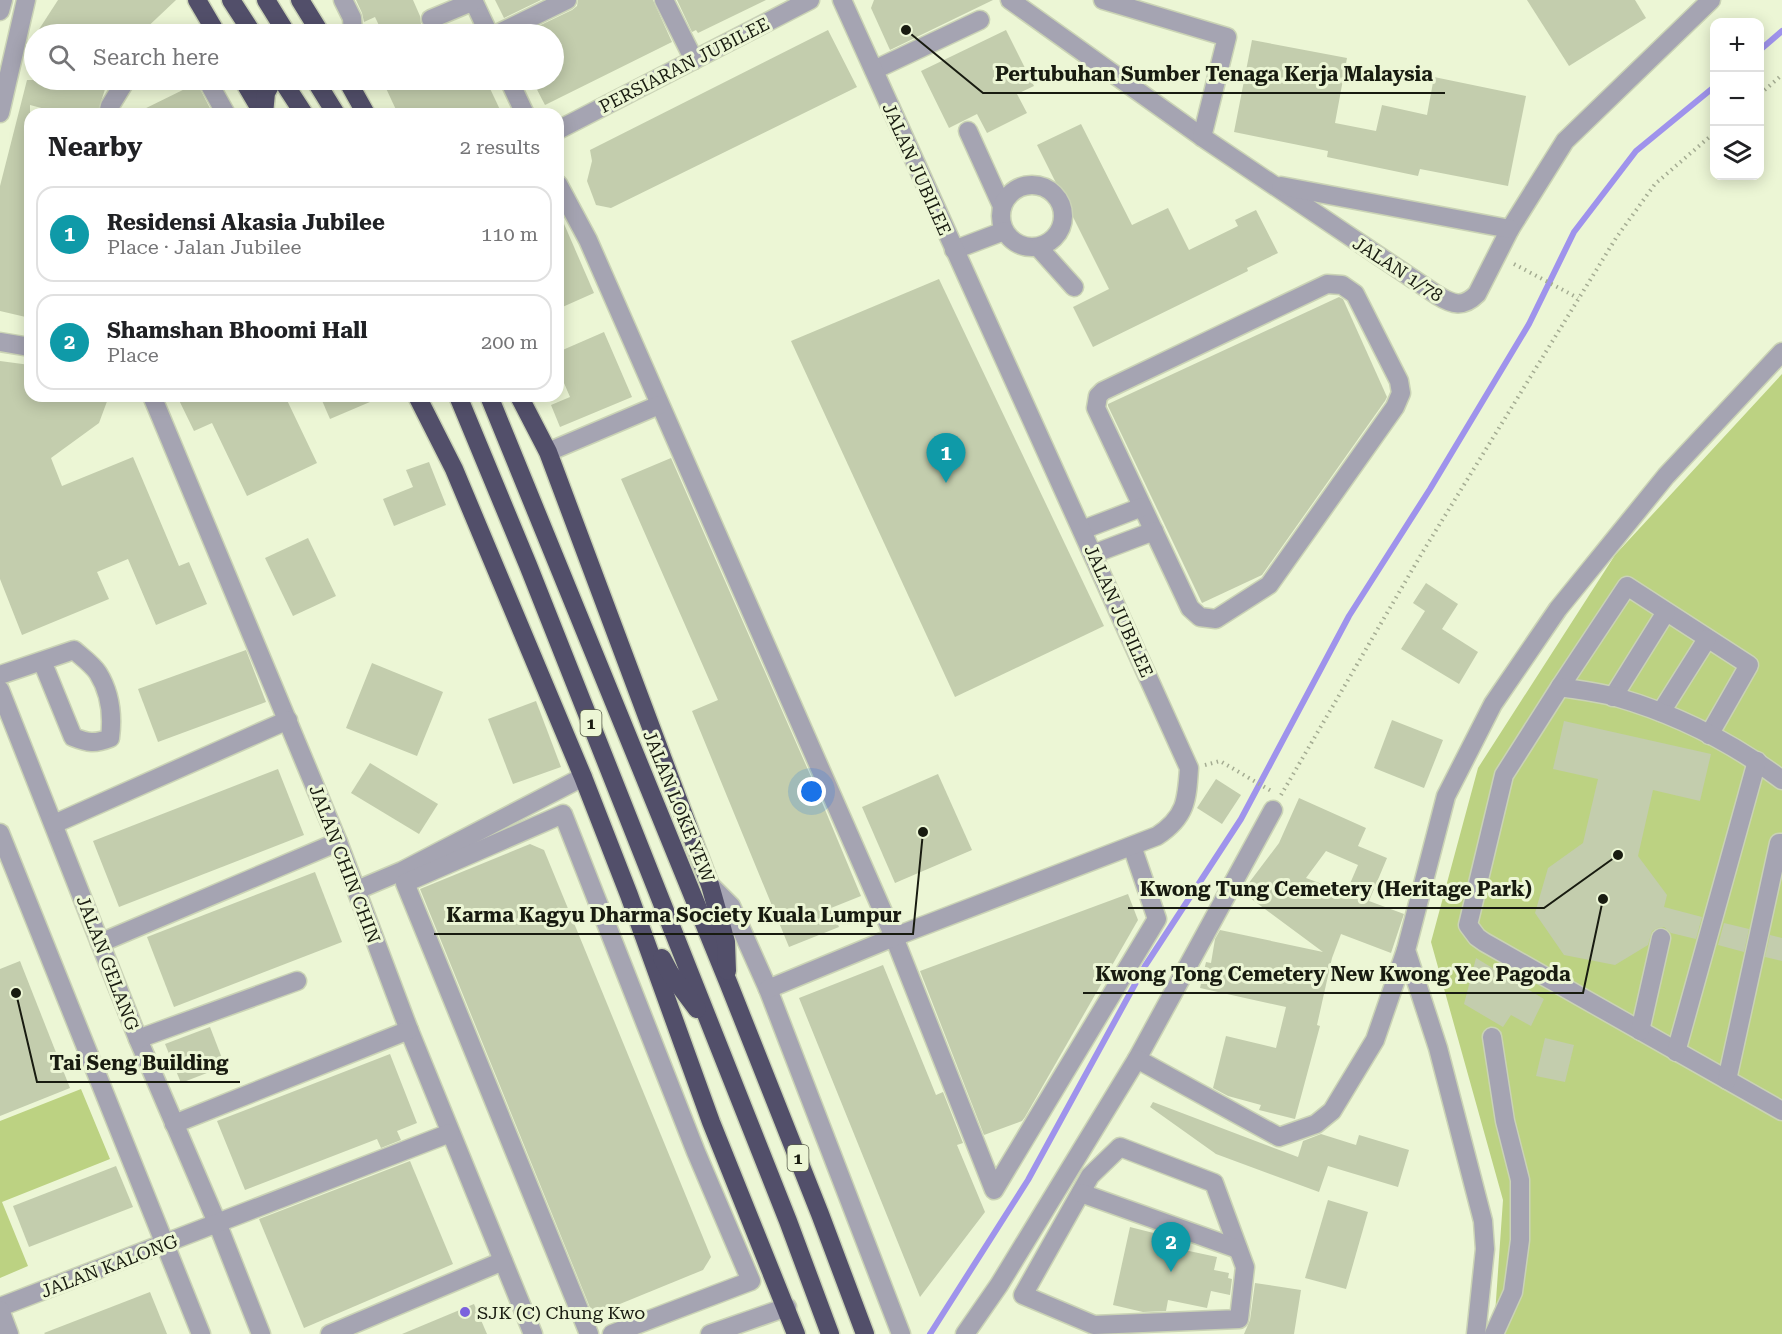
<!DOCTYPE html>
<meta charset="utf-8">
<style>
body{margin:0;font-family:"Roboto Serif",serif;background:#f6f6f6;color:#202124}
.controls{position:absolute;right:18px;top:18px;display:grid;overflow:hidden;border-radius:12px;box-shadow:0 3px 15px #0003}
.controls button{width:54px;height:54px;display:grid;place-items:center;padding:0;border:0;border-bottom:2px solid #e0e0e0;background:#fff;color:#202124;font:30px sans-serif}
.you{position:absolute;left:812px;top:792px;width:21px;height:21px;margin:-15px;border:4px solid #fff;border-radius:50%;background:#1a73e8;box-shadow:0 0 0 9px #1a73e833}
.badge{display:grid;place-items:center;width:39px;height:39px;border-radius:50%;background:#7b62dd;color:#fff;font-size:20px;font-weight:700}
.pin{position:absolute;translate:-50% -50px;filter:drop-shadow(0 2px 3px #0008)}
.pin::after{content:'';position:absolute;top:32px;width:21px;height:18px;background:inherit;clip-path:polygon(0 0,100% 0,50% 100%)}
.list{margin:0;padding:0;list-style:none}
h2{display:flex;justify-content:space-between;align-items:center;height:78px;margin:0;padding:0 24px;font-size:26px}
h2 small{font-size:20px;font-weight:400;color:#757577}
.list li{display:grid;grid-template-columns:39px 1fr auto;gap:18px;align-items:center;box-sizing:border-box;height:96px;margin:0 12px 12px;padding:0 12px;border:2px solid #e0e0e0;border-radius:18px}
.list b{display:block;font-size:22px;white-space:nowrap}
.list p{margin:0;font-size:20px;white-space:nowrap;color:#757577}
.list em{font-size:20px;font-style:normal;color:#757577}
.icon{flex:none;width:33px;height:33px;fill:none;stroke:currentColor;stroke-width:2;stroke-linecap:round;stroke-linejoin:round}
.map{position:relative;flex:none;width:1782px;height:1334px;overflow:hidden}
.search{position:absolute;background:#fff;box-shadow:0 3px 15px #0003;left:24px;top:24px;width:540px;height:66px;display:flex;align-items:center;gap:15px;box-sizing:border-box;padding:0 21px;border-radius:33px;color:#757577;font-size:22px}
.panel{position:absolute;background:#fff;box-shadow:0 3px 15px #0003;left:24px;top:108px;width:540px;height:294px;border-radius:18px}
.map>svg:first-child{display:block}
.green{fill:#bcd282}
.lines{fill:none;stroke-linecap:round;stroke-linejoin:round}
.stream{stroke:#9f93ec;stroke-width:6}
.building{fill:#c3cdad;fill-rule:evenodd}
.minor-casing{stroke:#cad3b5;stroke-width:21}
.highway-casing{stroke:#cad3b5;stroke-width:21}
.path{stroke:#a4ac92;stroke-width:4;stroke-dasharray:1.5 4.5;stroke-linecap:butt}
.minor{stroke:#a5a4b2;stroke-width:18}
.highway{stroke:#524f6a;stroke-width:18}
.poi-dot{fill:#7b62dd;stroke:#ecf6d5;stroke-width:2}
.labels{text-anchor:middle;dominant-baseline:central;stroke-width:6;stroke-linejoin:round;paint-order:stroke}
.shield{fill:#ecf6d5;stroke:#585d4b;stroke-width:1.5}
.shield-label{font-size:16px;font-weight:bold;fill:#181b10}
.street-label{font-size:18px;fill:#181b10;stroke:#ecf6d5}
.poi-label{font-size:18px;fill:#181b10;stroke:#ecf6d5;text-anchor:start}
.leader{fill:none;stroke:#181b10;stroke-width:2}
.callout-dot{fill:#181b10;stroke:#ecf6d5;stroke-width:2}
.callout-label{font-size:20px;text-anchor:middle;font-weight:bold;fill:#181b10;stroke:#ecf6d5;stroke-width:6;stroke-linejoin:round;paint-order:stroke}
</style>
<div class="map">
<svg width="1782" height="1334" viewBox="0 0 1782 1334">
<rect width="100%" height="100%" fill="#ecf6d5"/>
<g class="green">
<polygon points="1782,374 1782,1334 1497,1334 1494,1329 1503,1200 1431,942 1478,768 1615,555"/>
<polygon points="81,1089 110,1159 2,1202 28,1266 0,1278 0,1121"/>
</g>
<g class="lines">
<g class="stream">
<polyline points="1760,50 1782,31"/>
<polyline points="930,1334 1028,1180 1145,966 1241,819 1349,616 1430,489 1529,324 1574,232 1636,151 1714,87"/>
</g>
</g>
<g class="building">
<polygon points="58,0 176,0 140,34 36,34"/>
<polygon points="356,0 413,0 420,16 421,24 429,34 383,34 375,17 364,22 362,13"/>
<polygon points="495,0 541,0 504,18"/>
<polygon points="578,0 653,0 672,42 545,105 532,80 554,80 554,34 522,34 572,10 577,6"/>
<polygon points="677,0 766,0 698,33 696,30 692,32"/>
<polygon points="874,0 993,0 890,50 871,8"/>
<polygon points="1527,0 1635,0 1646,18 1569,66"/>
<polygon points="828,30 857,87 611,208 596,205 587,181 592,161 590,150"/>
<polygon points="1006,30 1034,86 1017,94 1027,113 987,133 977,114 949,128 921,71"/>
<polygon points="1252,40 1347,58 1335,123 1376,131 1382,105 1427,115 1434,77 1526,96 1508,186 1420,169 1418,176 1327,157 1328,151 1234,132"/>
<polygon points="27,80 108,80 97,114 64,114 30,105 30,318 0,311 0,186"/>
<polygon points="394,80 486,80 502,114 398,114 384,84"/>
<polygon points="197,83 213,114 134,114"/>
<polygon points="1081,124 1132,225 1168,208 1189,250 1238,226 1235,220 1256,210 1278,253 1247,268 1248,271 1093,347 1073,307 1109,289 1037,145"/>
<polygon points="558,210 594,293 558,309"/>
<polygon points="939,279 1104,626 955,697 791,341"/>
<polygon points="1339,297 1343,299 1387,397 1385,401 1262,575 1202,603 1108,406 1108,404"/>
<polygon points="604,332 632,397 560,427 551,405 570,397 558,369 558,352"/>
<polygon points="0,361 30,365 30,396 109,396 99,423 51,458 62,486 133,457 179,566 189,562 207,604 156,625 128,559 97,572 109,599 22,635 0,579"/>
<polygon points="177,396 285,396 317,463 247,496 212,423 194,431"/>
<polygon points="320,396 384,396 330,419"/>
<polygon points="671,458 816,788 861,896 831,908 839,927 789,947 692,711 718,700 621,479"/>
<polygon points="429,462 446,505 394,526 383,499 413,487 406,470"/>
<polygon points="308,538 336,596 293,616 265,558"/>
<polygon points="1426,583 1458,604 1442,629 1478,652 1459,684 1401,649 1425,611 1413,603"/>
<polygon points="246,650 266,702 158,742 138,689"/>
<polygon points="372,663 443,692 417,756 346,728"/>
<polygon points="536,701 561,767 513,784 488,719"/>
<polygon points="1392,720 1443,740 1424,788 1374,768"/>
<polygon points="1564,721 1711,754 1700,801 1653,790 1638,856 1667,895 1664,907 1702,917 1696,939 1671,933 1664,927 1657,928 1652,931 1648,945 1615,965 1564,955 1535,913 1548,868 1583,843 1598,779 1553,769"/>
<polygon points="370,763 438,804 419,834 351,793"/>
<polygon points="278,769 304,835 119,907 93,841"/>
<polygon points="938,774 972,850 895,883 862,807"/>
<polygon points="1216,779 1241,795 1222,824 1197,808"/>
<path d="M1299,798L1366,828L1358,846L1387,858L1369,901L1404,914L1391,953L1341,934L1332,958L1317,1025L1320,1026L1295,1119L1259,1110L1261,1105L1228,1096L1213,1088L1226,1036L1276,1048L1286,1007L1200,988L1206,962L1211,963L1215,939L1220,930L1323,952L1242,892L1279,843ZM1326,851L1358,865L1346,893L1306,878Z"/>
<polygon points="530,844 544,850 711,1257 703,1270 593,1315 420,889"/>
<polygon points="315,872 342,942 174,1007 147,937"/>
<polygon points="1128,894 1138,920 1025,1117 1022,1121 984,1135 920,971"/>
<polygon points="1724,923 1749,929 1744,952 1718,945"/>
<polygon points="1770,935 1782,938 1782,961 1765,957"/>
<polygon points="1476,958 1544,999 1531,1026 1511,1015 1503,1027 1464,1004"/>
<polygon points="20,961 70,1088 0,1116 0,969"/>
<polygon points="883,965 936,1095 943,1092 963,1143 957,1145 985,1212 920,1297 799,998"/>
<polygon points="210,1027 225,1066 181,1083 165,1044"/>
<polygon points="1545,1038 1574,1045 1565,1082 1536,1076"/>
<polygon points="390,1054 417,1123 397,1131 401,1140 381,1148 377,1139 245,1190 217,1121"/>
<polygon points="1153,1102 1298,1157 1303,1141 1321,1134 1356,1145 1359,1135 1409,1150 1398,1187 1328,1166 1319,1192 1216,1154 1150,1107"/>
<polygon points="410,1161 453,1264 304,1328 259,1219"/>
<polygon points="116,1166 133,1207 29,1247 13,1206"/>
<polygon points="1328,1200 1368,1212 1346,1289 1305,1278"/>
<polygon points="1130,1227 1177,1239 1175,1248 1217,1257 1214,1270 1229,1273 1228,1278 1232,1279 1230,1295 1211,1291 1207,1308 1168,1300 1166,1311 1143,1312 1113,1305"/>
<polygon points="1255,1283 1301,1290 1294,1334 1244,1334 1250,1320"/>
<polygon points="150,1292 167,1334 45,1334 44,1333"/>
<polygon points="474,1304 487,1334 402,1334"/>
</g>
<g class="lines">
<defs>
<g id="minor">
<polyline points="343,0 352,18 353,34"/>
<polyline points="473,0 489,34"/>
<polyline points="664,0 694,60"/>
<path d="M1010,0L1202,137L1437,295C1453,305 1463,308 1477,294L1510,229L1565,141L1711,0"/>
<polyline points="1103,0 1227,37 1202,137"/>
<polyline points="0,11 3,0"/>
<polyline points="431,19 474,1"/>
<polyline points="497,34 567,0"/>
<polyline points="874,70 980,20"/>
<polyline points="207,80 226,114"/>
<polyline points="509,80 525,114"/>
<polyline points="0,113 26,0"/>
<polyline points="108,114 110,106 126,80"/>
<polyline points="558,130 810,0"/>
<polyline points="968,131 1002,206"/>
<polyline points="558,184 588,240 894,937 994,1190 1157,919 1132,846"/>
<circle cx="1032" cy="216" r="31"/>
<polyline points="1281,186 1510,229"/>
<polyline points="1038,247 1074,287"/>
<polyline points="954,250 1004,231"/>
<polygon points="1327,284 1342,285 1355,294 1399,381 1401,393 1395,407 1269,585 1216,619 1200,617 1190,608 1096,408 1098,396 1103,391"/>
<polyline points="0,342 30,347"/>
<polyline points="152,396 338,842 409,1030 533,1334"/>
<polyline points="548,452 659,405"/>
<polyline points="1082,530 1142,507"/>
<polyline points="1093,554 1154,531"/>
<path d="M0,675L74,650C82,657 93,665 98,673C111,694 113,715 110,738C95,744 88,743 73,737L42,661"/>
<polyline points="1560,687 1627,586 1749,665 1709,735"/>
<polyline points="0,690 138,1039 218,1225 261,1334"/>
<polyline points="1613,697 1666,612"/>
<polyline points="1661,712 1707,639"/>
<path d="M1782,780C1733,743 1675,714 1616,697C1598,692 1579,690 1560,687L1504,775L1468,925L1477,937L1484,942L1782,1111"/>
<polyline points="54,824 288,720"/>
<polyline points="0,833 201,1334"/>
<polyline points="710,885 731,906 768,989 901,1334"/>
<polyline points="357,890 402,871 583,777"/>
<polyline points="100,943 338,842"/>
<path d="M768,989L894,937L1157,836C1186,817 1187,800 1189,768L842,0"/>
<polyline points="1640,1031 1661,938"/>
<polyline points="1492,1037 1505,1121 1520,1180 1520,1240 1513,1292 1494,1334"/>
<polyline points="138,1039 297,981"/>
<polyline points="1676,1052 1757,761"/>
<polyline points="1137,1059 1273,810"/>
<polyline points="1727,1080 1779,843 1782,843"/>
<polyline points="174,1124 409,1030"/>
<polygon points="1120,1147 1214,1183 1245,1267 1239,1319 1094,1325 1023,1295 1090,1176"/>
<polyline points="1081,1193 1238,1249"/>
<polyline points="0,1307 450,1133"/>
<polyline points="0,1310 9,1334"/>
<polyline points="330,1334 503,1261"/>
<polyline points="589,1334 405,883 563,814 696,1152 751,1281 612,1334"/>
<polyline points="710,1334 787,1307"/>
<polyline points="965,1334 999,1285 1137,1059 1279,1137 1316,1124 1332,1111 1375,1040 1406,950"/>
<polyline points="1476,1334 1485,1249 1483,1221 1438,1048 1406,950 1446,796 1493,704 1558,609 1666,476 1782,352"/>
</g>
<g id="highway">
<polyline points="197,0 217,34"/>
<polyline points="231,0 253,34"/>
<polyline points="266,0 287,34"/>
<polyline points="300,0 321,34"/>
<polyline points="243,80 263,114"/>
<polyline points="282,80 304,114"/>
<polyline points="315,80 336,114"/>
<polyline points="347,80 366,114"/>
<polyline points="264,114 266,93 273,80"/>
<polyline points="417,396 454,469 583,777 629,895 711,1122 796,1334"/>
<polyline points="458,396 528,565 788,1221 830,1334"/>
<polyline points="489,396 728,982 820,1214 865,1334"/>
<polyline points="519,396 548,452 710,885 726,942 727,971"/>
<polyline points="662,958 670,973 697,1009"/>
</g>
</defs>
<use href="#minor" class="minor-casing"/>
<use href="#highway" class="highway-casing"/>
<g class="path">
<polyline points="1760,94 1782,75"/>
<polyline points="1514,264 1578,298"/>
<polyline points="1205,765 1220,761 1273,792"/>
<polyline points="1281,795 1422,553 1616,238 1655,184 1714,133"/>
</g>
<use href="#minor" class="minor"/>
<use href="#highway" class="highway"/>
</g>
<circle class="poi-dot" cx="465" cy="1312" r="6"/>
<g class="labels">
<g class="shield">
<rect x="580.5" y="710" width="21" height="26" rx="4.5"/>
<rect x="787.5" y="1145" width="21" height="26" rx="4.5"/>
</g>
<g class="shield-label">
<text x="591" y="723">1</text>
<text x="798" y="1158">1</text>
</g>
<g class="street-label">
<text transform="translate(684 65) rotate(-27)">PERSIARAN JUBILEE</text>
<text transform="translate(917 169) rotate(66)">JALAN JUBILEE</text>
<text transform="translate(1398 269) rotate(33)">JALAN 1/78</text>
<text transform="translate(1119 611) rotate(66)">JALAN JUBILEE</text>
<text transform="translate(679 806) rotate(68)">JALAN LOKE YEW</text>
<text transform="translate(345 864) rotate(69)">JALAN CHIN CHIN</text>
<text transform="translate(108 963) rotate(69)">JALAN GELANG</text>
<text transform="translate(109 1266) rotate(-21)">JALAN KALONG</text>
</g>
<g class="poi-label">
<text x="477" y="1312">SJK (C) Chung Kwo</text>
</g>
</g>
<path class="leader" d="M906 30L983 93H1445M1618 855L1544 908H1128M923 832L913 934H434M1603 899L1583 993H1083M16 993L37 1082H240"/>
<g class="callout-dot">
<circle cx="906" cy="30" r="6"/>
<circle cx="1618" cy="855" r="6"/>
<circle cx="923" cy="832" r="6"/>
<circle cx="1603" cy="899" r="6"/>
<circle cx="16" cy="993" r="6"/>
</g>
<g class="callout-label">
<text x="1214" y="81">Pertubuhan Sumber Tenaga Kerja Malaysia</text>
<text x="1336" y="896">Kwong Tung Cemetery (Heritage Park)</text>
<text x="674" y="922">Karma Kagyu Dharma Society Kuala Lumpur</text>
<text x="1333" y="981">Kwong Tong Cemetery New Kwong Yee Pagoda</text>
<text x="139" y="1070">Tai Seng Building</text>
</g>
</svg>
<div class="controls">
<button>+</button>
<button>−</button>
<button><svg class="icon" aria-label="layers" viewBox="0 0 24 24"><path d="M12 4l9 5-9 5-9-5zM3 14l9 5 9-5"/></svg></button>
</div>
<div class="you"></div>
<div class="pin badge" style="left:946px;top:483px;background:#0f9aa8">1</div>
<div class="pin badge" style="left:1171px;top:1272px;background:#0f9aa8">2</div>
<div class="search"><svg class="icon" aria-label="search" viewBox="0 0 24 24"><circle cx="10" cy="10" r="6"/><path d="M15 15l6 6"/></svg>Search here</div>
<section class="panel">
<h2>Nearby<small>2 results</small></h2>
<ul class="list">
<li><span class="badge" style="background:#0f9aa8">1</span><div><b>Residensi Akasia Jubilee</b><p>Place · Jalan Jubilee</p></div><em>110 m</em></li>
<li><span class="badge" style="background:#0f9aa8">2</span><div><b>Shamshan Bhoomi Hall</b><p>Place</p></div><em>200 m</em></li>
</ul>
</section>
</div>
